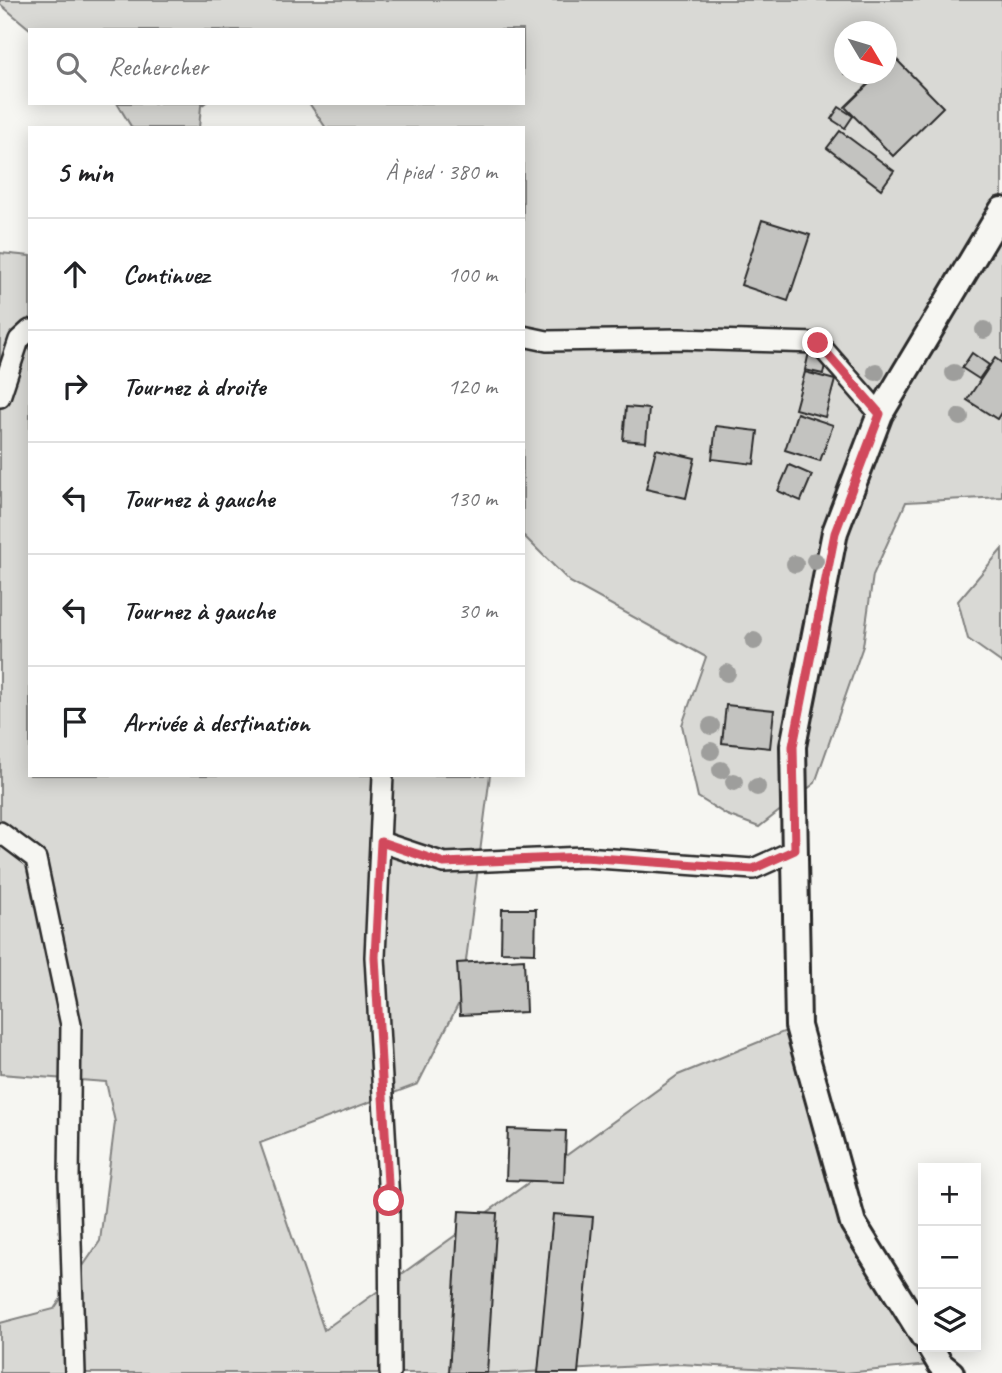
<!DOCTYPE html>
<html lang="fr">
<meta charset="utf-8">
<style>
body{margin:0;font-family:Caveat,sans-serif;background:#f2f2f2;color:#202124}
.controls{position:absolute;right:21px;bottom:21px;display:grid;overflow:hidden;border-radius:0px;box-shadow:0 4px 18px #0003}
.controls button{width:63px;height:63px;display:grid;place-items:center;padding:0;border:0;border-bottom:2px solid #e0e0e0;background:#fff;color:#202124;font:35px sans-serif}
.compass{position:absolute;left:834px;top:21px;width:63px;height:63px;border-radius:50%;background:#fff;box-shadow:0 4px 18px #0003;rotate:128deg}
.stop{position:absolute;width:21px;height:21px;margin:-16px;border:5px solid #d1495b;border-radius:50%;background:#fff}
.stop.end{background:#d1495b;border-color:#fff;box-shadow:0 2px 7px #0008}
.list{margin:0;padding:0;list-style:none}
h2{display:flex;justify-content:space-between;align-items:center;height:91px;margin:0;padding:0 28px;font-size:30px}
h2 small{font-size:23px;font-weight:400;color:#757577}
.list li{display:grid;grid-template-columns:46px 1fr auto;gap:21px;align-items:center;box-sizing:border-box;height:112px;padding:0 28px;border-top:2px solid #e0e0e0}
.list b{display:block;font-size:26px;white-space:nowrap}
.list em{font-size:23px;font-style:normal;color:#757577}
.icon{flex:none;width:38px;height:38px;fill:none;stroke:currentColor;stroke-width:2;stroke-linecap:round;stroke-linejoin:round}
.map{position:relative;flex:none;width:1002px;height:1373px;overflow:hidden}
.search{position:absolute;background:#fff;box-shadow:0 4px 18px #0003;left:28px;top:28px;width:497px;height:77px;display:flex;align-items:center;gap:18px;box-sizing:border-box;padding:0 24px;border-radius:0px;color:#757577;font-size:26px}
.panel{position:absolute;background:#fff;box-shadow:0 4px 18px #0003;left:28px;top:126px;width:497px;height:651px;border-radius:0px}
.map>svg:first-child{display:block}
.green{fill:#d9d9d5;stroke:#828280;stroke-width:2;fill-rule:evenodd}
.building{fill:#c3c3c0;stroke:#2b2b2b;stroke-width:2}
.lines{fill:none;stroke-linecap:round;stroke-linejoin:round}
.minor-casing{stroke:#2b2b2b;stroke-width:24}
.tertiary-casing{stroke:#2b2b2b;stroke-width:30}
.minor{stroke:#f6f6f2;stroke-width:19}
.tertiary{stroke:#f6f6f2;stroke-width:24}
.tree{fill:#9e9e9c}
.route{stroke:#d1495b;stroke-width:9}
</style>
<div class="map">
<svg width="1002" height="1373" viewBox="0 0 1002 1373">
<rect width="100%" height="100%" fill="#f6f6f2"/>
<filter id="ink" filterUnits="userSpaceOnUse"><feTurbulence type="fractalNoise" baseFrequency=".0143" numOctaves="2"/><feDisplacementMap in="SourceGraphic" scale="14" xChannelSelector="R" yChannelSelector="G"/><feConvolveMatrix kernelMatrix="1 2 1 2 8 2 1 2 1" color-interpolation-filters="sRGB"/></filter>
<g filter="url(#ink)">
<g class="green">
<path d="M0,0H1002V497L906,502L873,575L863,646L815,783L759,827L727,815L698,797L682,725L706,657L570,582L523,535V128H326L309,103H523V30H31L0,4ZM844,32H886V74H844Z"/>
<polygon points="117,103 205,103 201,106 199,128 132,128"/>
<polygon points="0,253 30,256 30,775 490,775 461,999 418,1084 260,1143 324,1330 678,1075 798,1026 853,1223 940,1364 845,1373 680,1364 508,1373 0,1373 0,1323 54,1309 100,1241 115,1122 106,1082 0,1074"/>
<polygon points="1002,549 1002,663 968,639 958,601"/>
</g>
<g class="building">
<polygon points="895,58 943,107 893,156 845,107 879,74 886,74 886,66"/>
<polygon points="839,107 853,116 845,128 831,119"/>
<polygon points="840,131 894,171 881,189 827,148"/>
<polygon points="762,220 810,235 788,301 741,285"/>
<polygon points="810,348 828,352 823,374 805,370"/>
<polygon points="972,353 989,365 979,379 962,368"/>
<polygon points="995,358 1002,363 1002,411 997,419 967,400"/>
<polygon points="805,372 835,380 825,417 795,409"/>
<polygon points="626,407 649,409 646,442 623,440"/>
<polygon points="797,413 833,425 820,461 785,450"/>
<polygon points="716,426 758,431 754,464 712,459"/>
<polygon points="656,449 695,458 686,498 646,489"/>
<polygon points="789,465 812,475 801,501 778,491"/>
<polygon points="726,705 774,710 770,748 722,743"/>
<polygon points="502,909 536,909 535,953 501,952"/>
<polygon points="524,959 526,1012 460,1015 457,963"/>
<polygon points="508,1129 566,1131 564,1182 506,1180"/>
<polygon points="459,1211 497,1213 487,1373 449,1373"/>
<polygon points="553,1214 593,1217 578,1373 538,1373"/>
</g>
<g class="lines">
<defs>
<g id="minor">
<polyline points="523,336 547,341 679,339 818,343 880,414"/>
<polyline points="0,397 19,340 30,330"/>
<polyline points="383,775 375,957 389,1201 390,1373"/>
<polyline points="0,832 36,859 71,1025 69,1177 75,1373"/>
<polyline points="381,842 444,863 584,857 753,869 795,850"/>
</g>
<g id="tertiary">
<polyline points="923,1336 853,1223 798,1026 793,746 835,532 880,414 1002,210"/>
<polyline points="930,1347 940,1364 951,1373"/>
</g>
</defs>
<use href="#minor" class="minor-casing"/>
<use href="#tertiary" class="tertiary-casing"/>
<use href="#minor" class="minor"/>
<use href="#tertiary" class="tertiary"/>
</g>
<g class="tree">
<circle cx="984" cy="330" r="9"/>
<circle cx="876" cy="372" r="9"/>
<circle cx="954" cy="373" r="9"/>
<circle cx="960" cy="417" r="9"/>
<circle cx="815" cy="561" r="9"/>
<circle cx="795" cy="564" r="9"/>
<circle cx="754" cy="641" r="9"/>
<circle cx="727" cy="673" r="9"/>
<circle cx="711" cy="726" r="9"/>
<circle cx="711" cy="751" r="9"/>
<circle cx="721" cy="770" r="9"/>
<circle cx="734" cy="782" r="9"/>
<circle cx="757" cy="787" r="9"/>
</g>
</g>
<g class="lines" filter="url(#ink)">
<polyline class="route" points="389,1201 375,957 381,842 444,863 584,857 753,869 795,850 793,746 835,533 880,414 818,343"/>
</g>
</svg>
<div class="controls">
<button>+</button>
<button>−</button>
<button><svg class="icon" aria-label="layers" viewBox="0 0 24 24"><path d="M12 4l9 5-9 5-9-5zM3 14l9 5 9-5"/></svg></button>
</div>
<svg class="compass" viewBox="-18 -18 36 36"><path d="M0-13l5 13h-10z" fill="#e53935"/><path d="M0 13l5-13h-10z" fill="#757577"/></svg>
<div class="stop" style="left:389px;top:1201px"></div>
<div class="stop end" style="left:818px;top:343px"></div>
<div class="search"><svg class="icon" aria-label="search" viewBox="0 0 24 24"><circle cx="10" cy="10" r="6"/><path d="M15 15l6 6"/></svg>Rechercher</div>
<section class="panel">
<h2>5 min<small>À pied · 380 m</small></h2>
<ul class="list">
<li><svg class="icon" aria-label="ahead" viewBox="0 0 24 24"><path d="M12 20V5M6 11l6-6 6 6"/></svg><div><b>Continuez</b></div><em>100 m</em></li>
<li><svg class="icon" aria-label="right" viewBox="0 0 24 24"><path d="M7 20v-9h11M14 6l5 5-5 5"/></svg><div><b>Tournez à droite</b></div><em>120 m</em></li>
<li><svg class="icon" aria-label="left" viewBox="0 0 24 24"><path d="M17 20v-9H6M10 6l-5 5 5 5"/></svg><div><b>Tournez à gauche</b></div><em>130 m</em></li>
<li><svg class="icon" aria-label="left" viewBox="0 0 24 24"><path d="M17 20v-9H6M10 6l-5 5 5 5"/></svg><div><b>Tournez à gauche</b></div><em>30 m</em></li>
<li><svg class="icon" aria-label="arrive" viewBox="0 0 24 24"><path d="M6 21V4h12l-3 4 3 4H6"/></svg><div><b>Arrivée à destination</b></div></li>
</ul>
</section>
</div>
